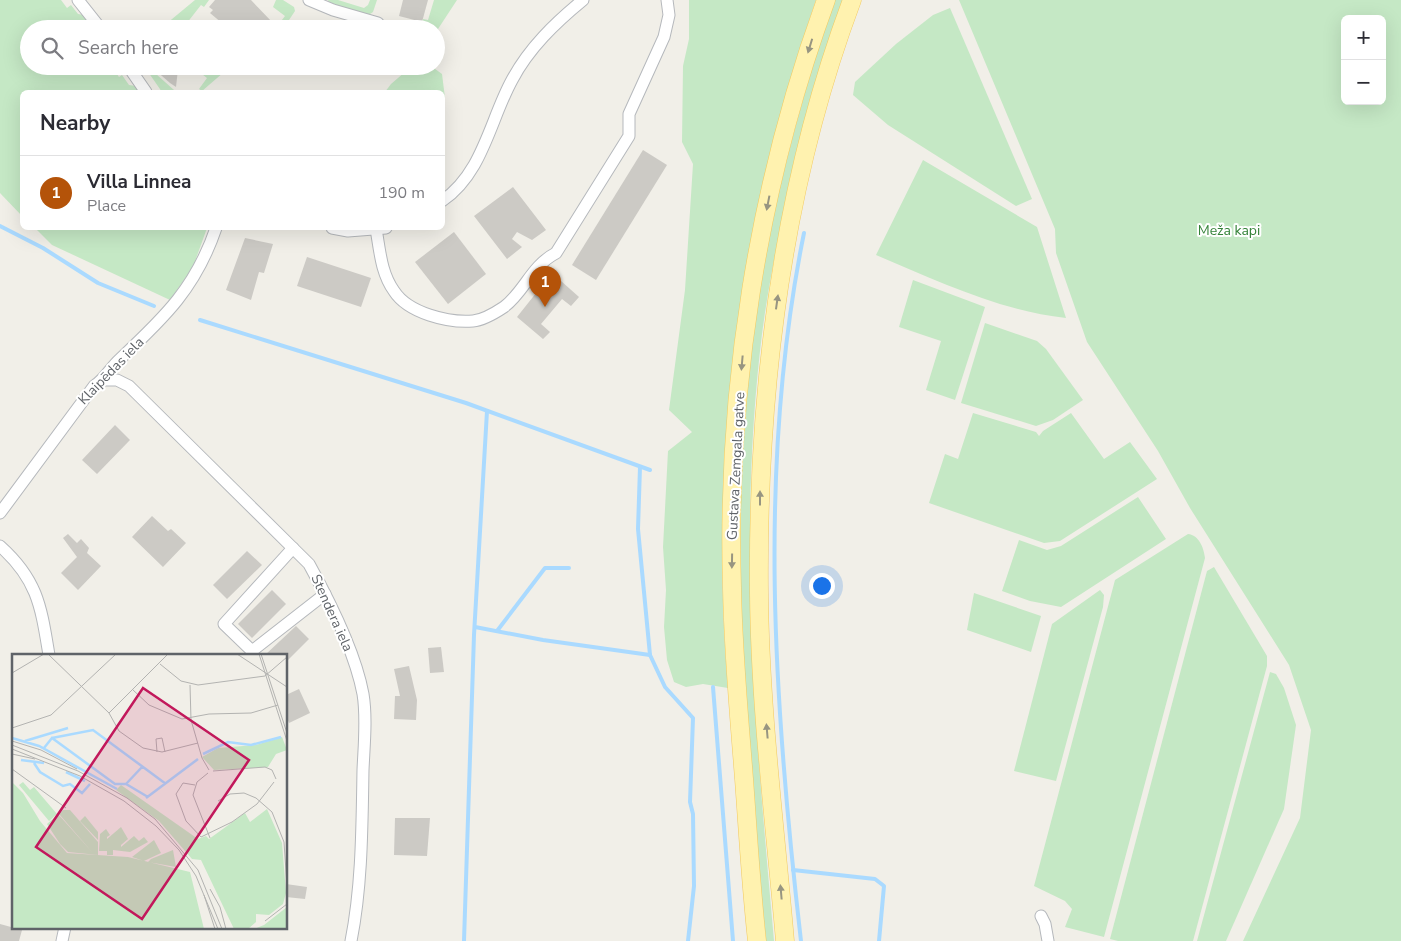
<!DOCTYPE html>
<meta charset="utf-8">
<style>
body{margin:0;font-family:"Nunito Sans",sans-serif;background:#f7f7f7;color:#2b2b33}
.controls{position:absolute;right:15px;top:15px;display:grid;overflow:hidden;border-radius:8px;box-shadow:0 5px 20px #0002}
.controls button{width:45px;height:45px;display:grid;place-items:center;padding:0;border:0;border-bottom:1px solid #e1e1e2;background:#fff;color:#2b2b33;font:25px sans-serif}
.you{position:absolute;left:821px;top:585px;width:18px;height:18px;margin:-12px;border:4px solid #fff;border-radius:50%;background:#1a73e8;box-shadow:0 0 0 8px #1a73e833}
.badge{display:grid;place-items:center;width:32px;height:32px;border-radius:50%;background:#b45309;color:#fff;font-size:16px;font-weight:700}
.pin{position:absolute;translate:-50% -41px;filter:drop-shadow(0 1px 2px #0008)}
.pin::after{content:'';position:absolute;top:26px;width:18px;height:15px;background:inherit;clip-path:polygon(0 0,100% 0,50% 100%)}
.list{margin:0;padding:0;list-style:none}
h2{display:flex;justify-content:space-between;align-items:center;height:65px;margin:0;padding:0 20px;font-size:21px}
h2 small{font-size:16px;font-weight:400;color:#7c7c81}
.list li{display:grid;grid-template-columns:32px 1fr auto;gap:15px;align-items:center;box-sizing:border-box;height:75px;padding:0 20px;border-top:1px solid #e1e1e2}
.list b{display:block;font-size:19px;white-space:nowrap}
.list p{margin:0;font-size:16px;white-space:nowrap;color:#7c7c81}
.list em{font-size:16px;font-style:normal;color:#7c7c81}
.icon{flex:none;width:28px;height:28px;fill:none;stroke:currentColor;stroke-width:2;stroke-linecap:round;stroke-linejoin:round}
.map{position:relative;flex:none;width:1401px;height:941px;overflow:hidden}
.search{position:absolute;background:#fff;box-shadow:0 5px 20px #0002;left:20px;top:20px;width:425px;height:55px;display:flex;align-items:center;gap:12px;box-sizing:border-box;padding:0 18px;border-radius:28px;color:#7c7c81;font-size:19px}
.panel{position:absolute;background:#fff;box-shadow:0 5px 20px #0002;left:20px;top:90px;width:425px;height:140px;border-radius:8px}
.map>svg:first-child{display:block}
.green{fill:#c5e8c5;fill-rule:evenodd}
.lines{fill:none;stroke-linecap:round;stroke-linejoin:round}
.stream{stroke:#aadaff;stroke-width:4}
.building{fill:#cccac5}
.street-casing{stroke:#b5b8bc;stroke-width:13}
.primary-casing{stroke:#f2c960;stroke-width:19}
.street{stroke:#fff;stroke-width:11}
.primary{stroke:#fff2af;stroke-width:18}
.oneway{fill:#979581}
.labels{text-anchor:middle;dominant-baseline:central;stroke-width:4;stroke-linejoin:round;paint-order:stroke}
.park-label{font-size:14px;fill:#348238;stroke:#fff}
.street-label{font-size:14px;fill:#5f6368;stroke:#fff}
.inset-river{fill:none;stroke:#aadaff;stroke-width:2.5}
.inset-road{fill:none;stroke:#b3b3b1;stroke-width:1}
.view{fill:#c2185b;fill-opacity:0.15;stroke:#c2185b;stroke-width:2.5}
.inset-edge{fill:none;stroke:#5f6368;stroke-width:2.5}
</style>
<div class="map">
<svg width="1401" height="941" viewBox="0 0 1401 941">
<rect width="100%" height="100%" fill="#f1efe8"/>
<g class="green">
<polygon points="0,0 61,0 67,8 71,5 78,14 84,15 94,29 29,29 29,66 119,66 114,70 119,77 122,75 129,85 136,86 140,92 22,92 22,216 0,193"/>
<polygon points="195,0 209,0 204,7 201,5 183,28 176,23 171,29 160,29"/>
<polygon points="276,0 283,0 294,7 295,11 283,29 275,29 285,16 273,7"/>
<polygon points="328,0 338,0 364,8 368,5 370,0 377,0 373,12 367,16 330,5"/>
<polygon points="434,0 457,0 436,32 436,29 429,29 429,27 422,22 423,19 428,20"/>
<path d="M689,0H816C740,221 708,455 728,688L703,684L686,687L674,682L667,660L664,627L666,590L663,547L668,451L692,432L669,410L685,290L693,164L682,142L683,66L689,39Z"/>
<path d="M834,0H844C810,110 777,219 762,334C737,536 756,739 774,941H766C748,768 732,594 744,420C754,276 788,137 834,0Z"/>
<path d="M959,0H1401V941H1243L1300,818L1311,730L1289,665L1190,508L1158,451L1087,342L1056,253L1055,229ZM1345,19H1382V101H1345Z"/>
<polygon points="950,8 1032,199 1016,206 888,125 853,95 855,82 896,44 933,15"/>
<polygon points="144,66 158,66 156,74 174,90 173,92 162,92"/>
<polygon points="210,66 216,71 220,66 231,66 202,91 199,89 207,78 193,67"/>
<polygon points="412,66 431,66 442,74 445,98 443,106 442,92 385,92 391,84"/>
<path d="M923,160L1037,227L1066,318C1000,311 938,281 876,255Z"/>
<polygon points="35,228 207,228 193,267 170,300 52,245"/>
<polygon points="913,280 985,307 955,400 926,390 941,341 899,327"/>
<polygon points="985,323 1037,341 1046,349 1083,400 1053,420 1036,426 961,403"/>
<polygon points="973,413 1036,432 1039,436 1043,431 1071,413 1104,459 1130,442 1157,479 1060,541 1044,543 929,503 945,454 958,459"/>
<polygon points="1138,497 1166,539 1061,607 1030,601 1002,591 1019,540 1047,550 1061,546"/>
<path d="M1188,534C1199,535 1204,548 1205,558L1104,937L1065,927L1072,909L1065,901L1034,886L1115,580Z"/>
<polygon points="1214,567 1267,656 1267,666 1193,941 1118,941 1110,939 1207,571"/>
<polygon points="1100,590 1104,595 1103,607 1056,781 1014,771 1052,624"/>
<polygon points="974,593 1041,616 1031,652 967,630"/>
<polygon points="1270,672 1276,674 1284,688 1296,725 1284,809 1226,941 1197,941"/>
</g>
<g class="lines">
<g class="stream">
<polyline points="0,226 43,248 98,283 154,306"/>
<polyline points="200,320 466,403 650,470"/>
<polyline points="640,467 638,529 650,655 665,687 693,718 690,802 693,814 694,886 688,941"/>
<polyline points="475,627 543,640 650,655"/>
<polyline points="497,631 545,568 569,568"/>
<polyline points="713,687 733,941"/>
<polyline points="793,870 875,879 884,886 879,941"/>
<polyline points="464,941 474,635 487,411"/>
<path d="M801,941C774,707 757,465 804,233"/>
</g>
</g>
<g class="building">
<polygon points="215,0 251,0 273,23 268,29 229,29 210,13 213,10 209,7"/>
<polygon points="403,0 428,0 422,22 399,16"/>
<polygon points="154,69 178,69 176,87 170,83"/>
<polygon points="643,150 667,165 596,280 572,265"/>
<polygon points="513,187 546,230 532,240 517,232 512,239 522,247 507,259 474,216"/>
<polygon points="454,232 486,274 448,304 415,262"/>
<polygon points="245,238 273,244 264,273 259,272 251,300 226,290"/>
<polygon points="307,257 371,278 361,307 297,286"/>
<polygon points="552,273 579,297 571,306 562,299 541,324 550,332 543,339 517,317"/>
<polygon points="115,425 130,440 97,474 82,460"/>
<polygon points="152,516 168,531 171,529 186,543 163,567 132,537"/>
<polygon points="68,534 77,543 81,539 89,548 87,553 101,566 78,590 61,573 77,557 63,538"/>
<polygon points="247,551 262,565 227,599 213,585"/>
<polygon points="272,590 286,604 252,638 238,624"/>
<polygon points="296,626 309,639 286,662 286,655 265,655"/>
<polygon points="441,647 444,672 430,673 428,648"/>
<polygon points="409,666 417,700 416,720 394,719 395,696 400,696 394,669"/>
<polygon points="299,689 310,713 289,723 286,716 286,695"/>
<polygon points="395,818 430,818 427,856 394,855"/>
<polygon points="286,884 307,887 305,899 286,897"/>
<polygon points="0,924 22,930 19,941 0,941"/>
</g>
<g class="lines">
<defs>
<g id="street">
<polyline points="78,0 101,29"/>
<polyline points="309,0 333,10 378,23"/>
<polyline points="128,66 146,92"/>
<path d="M442,201C483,173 490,120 512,80C529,48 555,23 583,0"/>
<polyline points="332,228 348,231 386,228"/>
<path d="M376,229C380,251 381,273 394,291C408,313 448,323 473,321C484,320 495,313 504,307C525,291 531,266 556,253L629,136V114L664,37L669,15L667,0"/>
<path d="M103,380H117L129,386L309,564C330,602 355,651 363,694C367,718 364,746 363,770C362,827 362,886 351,941"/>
<path d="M0,513L94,386C105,379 110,368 120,359C165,317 196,287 216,228"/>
<path d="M0,546C38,580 41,607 49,655"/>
<polyline points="293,548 224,624 252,651 325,594"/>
<polyline points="1041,916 1045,924 1048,941"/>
<polyline points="62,941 65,927"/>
</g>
<g id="primary">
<path d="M757,941C751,887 748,833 744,779C739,715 733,651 732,588C726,389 758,186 826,0"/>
<path d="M785,941C775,825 760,709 759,593C757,394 782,187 852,0"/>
</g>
</defs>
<use href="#street" class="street-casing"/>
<use href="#primary" class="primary-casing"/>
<use href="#street" class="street"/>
<use href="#primary" class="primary"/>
</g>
<defs><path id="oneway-solid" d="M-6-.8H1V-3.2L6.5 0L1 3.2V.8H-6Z" transform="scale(1.25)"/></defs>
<g class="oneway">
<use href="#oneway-solid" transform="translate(810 46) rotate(107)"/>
<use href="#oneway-solid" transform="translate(768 203) rotate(101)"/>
<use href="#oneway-solid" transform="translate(777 302) rotate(-82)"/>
<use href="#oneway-solid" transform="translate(742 363) rotate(95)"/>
<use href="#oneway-solid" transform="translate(760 498) rotate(-90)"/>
<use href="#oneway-solid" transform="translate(732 561) rotate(91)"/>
<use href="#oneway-solid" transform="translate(767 731) rotate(-95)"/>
<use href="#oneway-solid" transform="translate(781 892) rotate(-95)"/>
</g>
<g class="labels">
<g class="park-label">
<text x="1229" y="230">Meža kapi</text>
</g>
<g class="street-label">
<text transform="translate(111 371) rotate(-46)">Klaipēdas iela</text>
<text transform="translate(736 466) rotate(-87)">Gustava Zemgala gatve</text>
<text transform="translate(332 613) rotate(66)">Stendera iela</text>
</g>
</g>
<g transform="translate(12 654)">
<rect width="275" height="275" fill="#f1efe8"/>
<path d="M270,83L275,96L264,100L256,113L202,116L190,103L206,94L244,91ZM0,128L11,139L28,167L55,199L116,203L178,218L192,275H0ZM11,128L18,136L22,133L45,160L37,167L7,131ZM109,131L186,185L194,182L197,185L233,159L238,168L255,155L270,189L274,239L271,250L257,261L244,260V268L236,275H222L189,206L180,205L147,167L104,136ZM51,156H58L86,188V201L56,198L48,190L35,170L46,160L80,198L47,160ZM73,162L86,178V186L68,167ZM109,173L116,185L109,191V193L122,182L127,187L132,183L136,188L118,198L101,196V201H95V197H87L88,180L94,175L98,181L95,183V185ZM142,186L149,199L132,207L120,203ZM161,196L164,213L136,208L139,205ZM275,253V275H242L252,271Z" fill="#c5e8c5"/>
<path class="inset-river" d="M0,84L27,92L105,135M40,84L81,76L154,130M13,87L56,74M32,94L40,84L103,130H114L136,143M191,100L216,88L239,91L269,83M9,106L32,109M22,109L28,118L51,132L58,130L70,139L78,130M54,118L73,127M114,130L130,113M134,144L186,105"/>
<path class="inset-road" d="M36,0L97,59L107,77L131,94L150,98L186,89M225,0L275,33M247,0L275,87M249,0L275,79M148,10L169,27L186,31L253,22L275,3M0,19L32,0M178,31L179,66L190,104L197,116M120,35L137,51L170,65L197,60L239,59L266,51M97,59L156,0M0,74L39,61L104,0M0,87L29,96L65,115M0,91L66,117L115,144L143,165L186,216L210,275M0,95L68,122L112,147L144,172L167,196L184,222L206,275M145,98L144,85L150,84L153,98M0,100L23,105M0,115L54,154M201,117L253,113L260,116L264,125M196,119L185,128L181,141L198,184M183,131L171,129L164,140L174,167L189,183L220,168L245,150L262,128M206,147L218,140L232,139L244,144L260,158L272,188L275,232M198,235L208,253L214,275M192,241L203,275M253,267L275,250"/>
<path class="view" d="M131,34L237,106L130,265L24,193Z"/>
<rect width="275" height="275" class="inset-edge"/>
</g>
</svg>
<div class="controls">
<button>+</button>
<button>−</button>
</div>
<div class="you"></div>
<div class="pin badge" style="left:545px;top:307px">1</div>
<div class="search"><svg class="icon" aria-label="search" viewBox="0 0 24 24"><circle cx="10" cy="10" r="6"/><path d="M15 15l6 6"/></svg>Search here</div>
<section class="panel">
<h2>Nearby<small></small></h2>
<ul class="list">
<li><span class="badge">1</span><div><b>Villa Linnea</b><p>Place</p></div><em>190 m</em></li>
</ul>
</section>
</div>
